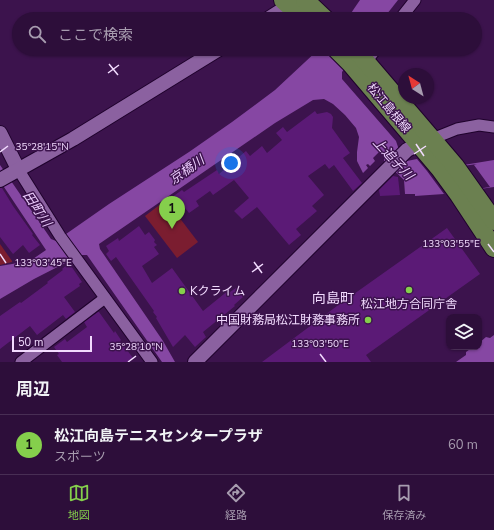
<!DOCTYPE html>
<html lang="ja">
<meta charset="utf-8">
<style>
body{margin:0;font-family:"Nunito Sans","Noto Sans JP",sans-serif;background:#391c45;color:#f1f3f6}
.controls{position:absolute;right:12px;bottom:12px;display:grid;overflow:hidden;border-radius:8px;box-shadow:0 1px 3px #0004}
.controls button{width:36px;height:36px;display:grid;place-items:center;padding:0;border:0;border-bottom:1px solid #482e54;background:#2d0e3a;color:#f1f3f6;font:20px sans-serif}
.compass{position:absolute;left:398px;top:68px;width:36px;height:36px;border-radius:50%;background:#2d0e3a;box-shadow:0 1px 3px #0004;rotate:324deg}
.scale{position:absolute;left:12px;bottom:10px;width:80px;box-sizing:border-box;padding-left:4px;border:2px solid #f2dbfe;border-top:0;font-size:11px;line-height:14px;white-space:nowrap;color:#f2dbfe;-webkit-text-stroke:3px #3c134d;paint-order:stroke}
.you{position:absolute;left:231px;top:163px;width:14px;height:14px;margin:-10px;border:3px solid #fff;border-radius:50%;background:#1a73e8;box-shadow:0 0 0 6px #1a73e833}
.badge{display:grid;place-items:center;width:26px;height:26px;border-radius:50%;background:#85cf4c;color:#111;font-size:13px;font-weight:700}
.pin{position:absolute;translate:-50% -33px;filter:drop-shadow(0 1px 2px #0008)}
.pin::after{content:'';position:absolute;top:21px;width:14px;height:12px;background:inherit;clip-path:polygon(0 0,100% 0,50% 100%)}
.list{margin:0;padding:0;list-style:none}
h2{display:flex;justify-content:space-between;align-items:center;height:52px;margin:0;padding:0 16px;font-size:17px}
h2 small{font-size:13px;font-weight:400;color:#a79caf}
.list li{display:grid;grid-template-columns:26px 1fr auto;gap:12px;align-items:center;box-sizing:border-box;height:60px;padding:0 16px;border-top:1px solid #482e54}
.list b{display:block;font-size:15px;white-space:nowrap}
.list p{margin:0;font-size:13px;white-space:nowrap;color:#a79caf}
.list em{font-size:13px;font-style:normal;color:#a79caf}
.icon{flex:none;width:22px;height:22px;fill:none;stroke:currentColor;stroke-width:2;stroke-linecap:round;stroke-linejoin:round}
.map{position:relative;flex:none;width:494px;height:362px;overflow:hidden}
.search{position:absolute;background:#2d0e3a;box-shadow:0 1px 3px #0004;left:12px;right:12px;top:12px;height:44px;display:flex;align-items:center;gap:10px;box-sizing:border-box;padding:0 14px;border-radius:22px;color:#a79caf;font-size:15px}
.sheet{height:112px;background:#2d0e3a}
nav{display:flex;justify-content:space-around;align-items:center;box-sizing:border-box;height:56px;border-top:1px solid #482e54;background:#2d0e3a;font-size:11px;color:#a79caf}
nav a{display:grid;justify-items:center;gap:2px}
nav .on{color:#85cf4c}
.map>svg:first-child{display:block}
.green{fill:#7b1d30}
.water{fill:#8647a3}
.pier{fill:#3c134d}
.building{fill:#5b1a76}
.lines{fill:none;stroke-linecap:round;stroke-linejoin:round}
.minor-casing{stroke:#1f022c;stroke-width:13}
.tertiary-casing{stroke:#1f022c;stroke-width:16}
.primary-casing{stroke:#1f022c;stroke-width:20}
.minor{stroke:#8b61a0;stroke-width:11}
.tertiary{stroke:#8b61a0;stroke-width:14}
.primary{stroke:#6b8050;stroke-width:18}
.ticks{fill:none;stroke:#f2dbfe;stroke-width:1.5}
.poi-dot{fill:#85cf4c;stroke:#3c134d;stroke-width:1.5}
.labels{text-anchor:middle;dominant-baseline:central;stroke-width:3;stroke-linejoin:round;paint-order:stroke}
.street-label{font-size:12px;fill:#f2dbfe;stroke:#3c134d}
.poi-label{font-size:12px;fill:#f2dbfe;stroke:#3c134d;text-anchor:start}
.water-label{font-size:13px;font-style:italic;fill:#edcefe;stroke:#3c134d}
.quarter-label{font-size:14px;fill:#f2dbfe;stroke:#3c134d}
.ticks-label{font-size:10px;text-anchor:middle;fill:#f2dbfe;stroke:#3c134d;stroke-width:3;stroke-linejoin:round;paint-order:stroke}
</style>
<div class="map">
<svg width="494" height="362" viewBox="0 0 494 362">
<rect width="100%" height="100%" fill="#3c134d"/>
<g class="green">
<polygon points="166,200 198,242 177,258 145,216"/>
<polygon points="0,244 12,261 12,262 0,265"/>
</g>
<g class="water">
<polygon points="360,0 398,0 383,19 347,19"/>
<polygon points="319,49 359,49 342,72 342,79 396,141 398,147 407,161 417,159 427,171 494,160 494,187 444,194 415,196 415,194 405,194 404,180 384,161 384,154 380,151 373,158 375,161 370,166 368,164 366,165 368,168 363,173 357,161 357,152 359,137 356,128 345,115 333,104 324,99 313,100 275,123 99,244 100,249 163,341 175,362 162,362 87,255 81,255 34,279 0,299 0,266 30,261 46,250 0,181 0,165 51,239 56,241 109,204 189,152 232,122 275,90"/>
<polygon points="494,335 494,362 456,362 466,355 466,352 473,347 479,347 479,343 486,337 490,338"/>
</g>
<polygon class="pier" points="477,164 474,165 490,187 444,194 427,171"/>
<g class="building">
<polygon points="315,111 317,114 327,112 331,114 333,117 332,128 350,153 343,158 362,183 353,191 334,165 329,169 325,164 308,176 324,195 312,206 317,211 296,229 301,235 289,245 257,207 242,219 234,211 249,198 234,180 213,195 210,191 196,201 199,206 189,213 185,208 178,213 168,200 182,190 184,192 217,170 219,174 246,151 250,156 262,146 267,153 282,140 276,133 283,127 287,132"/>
<polygon points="393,176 398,177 400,195 380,196 379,190"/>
<polygon points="0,188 2,188 13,206 33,234 32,235 40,245 29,253 23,245 13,254 0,237"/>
<polygon points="139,226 145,235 149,232 155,240 154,242 157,245 154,247 159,254 142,266 152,283 172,268 203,311 229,290 230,292 236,288 243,297 234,305 235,306 203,332 206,337 195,347 185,335 173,347 156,318 157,317 153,312 154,311 116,257 111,261 106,254 109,251 106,246 118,238 119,241"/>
<polygon points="447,228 480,274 366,355 371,362 262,362 337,306"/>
<polygon points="69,263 82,282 79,284 80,286 64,297 75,312 66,319 63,315 37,335 30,326 0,349 0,316 20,302 21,303 48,283 47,282 63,270 62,269"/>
<polygon points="98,312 99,312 114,333 115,331 121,340 120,341 133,358 129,362 62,362 57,355 59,354 54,347 65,339 67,342 87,327 84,322"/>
</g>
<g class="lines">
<defs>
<g id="minor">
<polyline points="400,19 415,0"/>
<polyline points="366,62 376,49"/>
<polyline points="427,141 457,129 479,125 494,127"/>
<polyline points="18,169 60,236 152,362"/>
<polyline points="21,362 105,298"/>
</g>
<g id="tertiary">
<polyline points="268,19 296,1"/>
<polyline points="0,133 18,169"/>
<polyline points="0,180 73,139 219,49"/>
<polyline points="195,362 407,150 419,144"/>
</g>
<g id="primary">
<polyline points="283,0 304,19"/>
<polyline points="305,0 325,19"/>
<polyline points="336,49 351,64 440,169 459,195 494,248"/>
<polyline points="355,49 432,139 455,166 494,221"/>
</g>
</defs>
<use href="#minor" class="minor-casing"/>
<use href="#tertiary" class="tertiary-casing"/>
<use href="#primary" class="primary-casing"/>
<use href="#minor" class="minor"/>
<use href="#tertiary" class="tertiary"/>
<use href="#primary" class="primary"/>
</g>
<path class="ticks" d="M109,64L118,75M108,73L119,65M416,144L424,156M0,152L8,146M414,154L426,146M488,244L494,252M0,254L6,263M254,262L262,273M252,272L263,264M320,354L326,362M128,362L136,356"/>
<g class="poi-dot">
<circle cx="409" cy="290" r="4"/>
<circle cx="182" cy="291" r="4"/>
<circle cx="368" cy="320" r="4"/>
</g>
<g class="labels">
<g class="street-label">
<text transform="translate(389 108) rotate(50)">松江島根線</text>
</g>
<g class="poi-label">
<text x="190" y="291">Kクライム</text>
<text x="409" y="304" text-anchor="middle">松江地方合同庁舎</text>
<text x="360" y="320" text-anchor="end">中国財務局松江財務事務所</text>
</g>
<g class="water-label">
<text transform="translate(393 159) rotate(47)">上追子川</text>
<text transform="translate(187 170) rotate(-35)">京橋川</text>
<text transform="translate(37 209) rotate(56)">田町川</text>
</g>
<g class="quarter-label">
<text x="333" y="298">向島町</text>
</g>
</g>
<g class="ticks-label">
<text x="42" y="150">35°28'15"N</text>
<text x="451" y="247">133°03'55"E</text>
<text x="43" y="266">133°03'45"E</text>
<text x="320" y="347">133°03'50"E</text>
<text x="136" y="350">35°28'10"N</text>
</g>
</svg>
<div class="controls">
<button><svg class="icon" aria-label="layers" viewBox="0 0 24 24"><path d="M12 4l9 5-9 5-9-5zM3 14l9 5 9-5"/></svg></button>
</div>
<svg class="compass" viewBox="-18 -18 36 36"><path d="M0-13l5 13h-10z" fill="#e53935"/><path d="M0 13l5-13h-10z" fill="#a79caf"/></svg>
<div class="scale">50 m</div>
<div class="you"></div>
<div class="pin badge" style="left:172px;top:229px">1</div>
<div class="search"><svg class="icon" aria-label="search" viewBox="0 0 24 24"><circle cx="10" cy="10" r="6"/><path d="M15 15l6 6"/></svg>ここで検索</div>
</div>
<section class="sheet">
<h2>周辺<small></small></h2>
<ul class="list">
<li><span class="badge">1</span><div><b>松江向島テニスセンタープラザ</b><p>スポーツ</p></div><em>60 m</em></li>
</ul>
</section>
<nav>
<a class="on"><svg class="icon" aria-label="map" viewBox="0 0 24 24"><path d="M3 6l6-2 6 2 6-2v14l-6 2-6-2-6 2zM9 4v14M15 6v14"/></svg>地図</a>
<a><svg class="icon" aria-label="directions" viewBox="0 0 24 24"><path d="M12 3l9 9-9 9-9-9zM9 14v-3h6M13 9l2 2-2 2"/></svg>経路</a>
<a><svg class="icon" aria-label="saved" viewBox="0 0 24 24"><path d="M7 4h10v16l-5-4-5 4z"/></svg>保存済み</a>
</nav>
